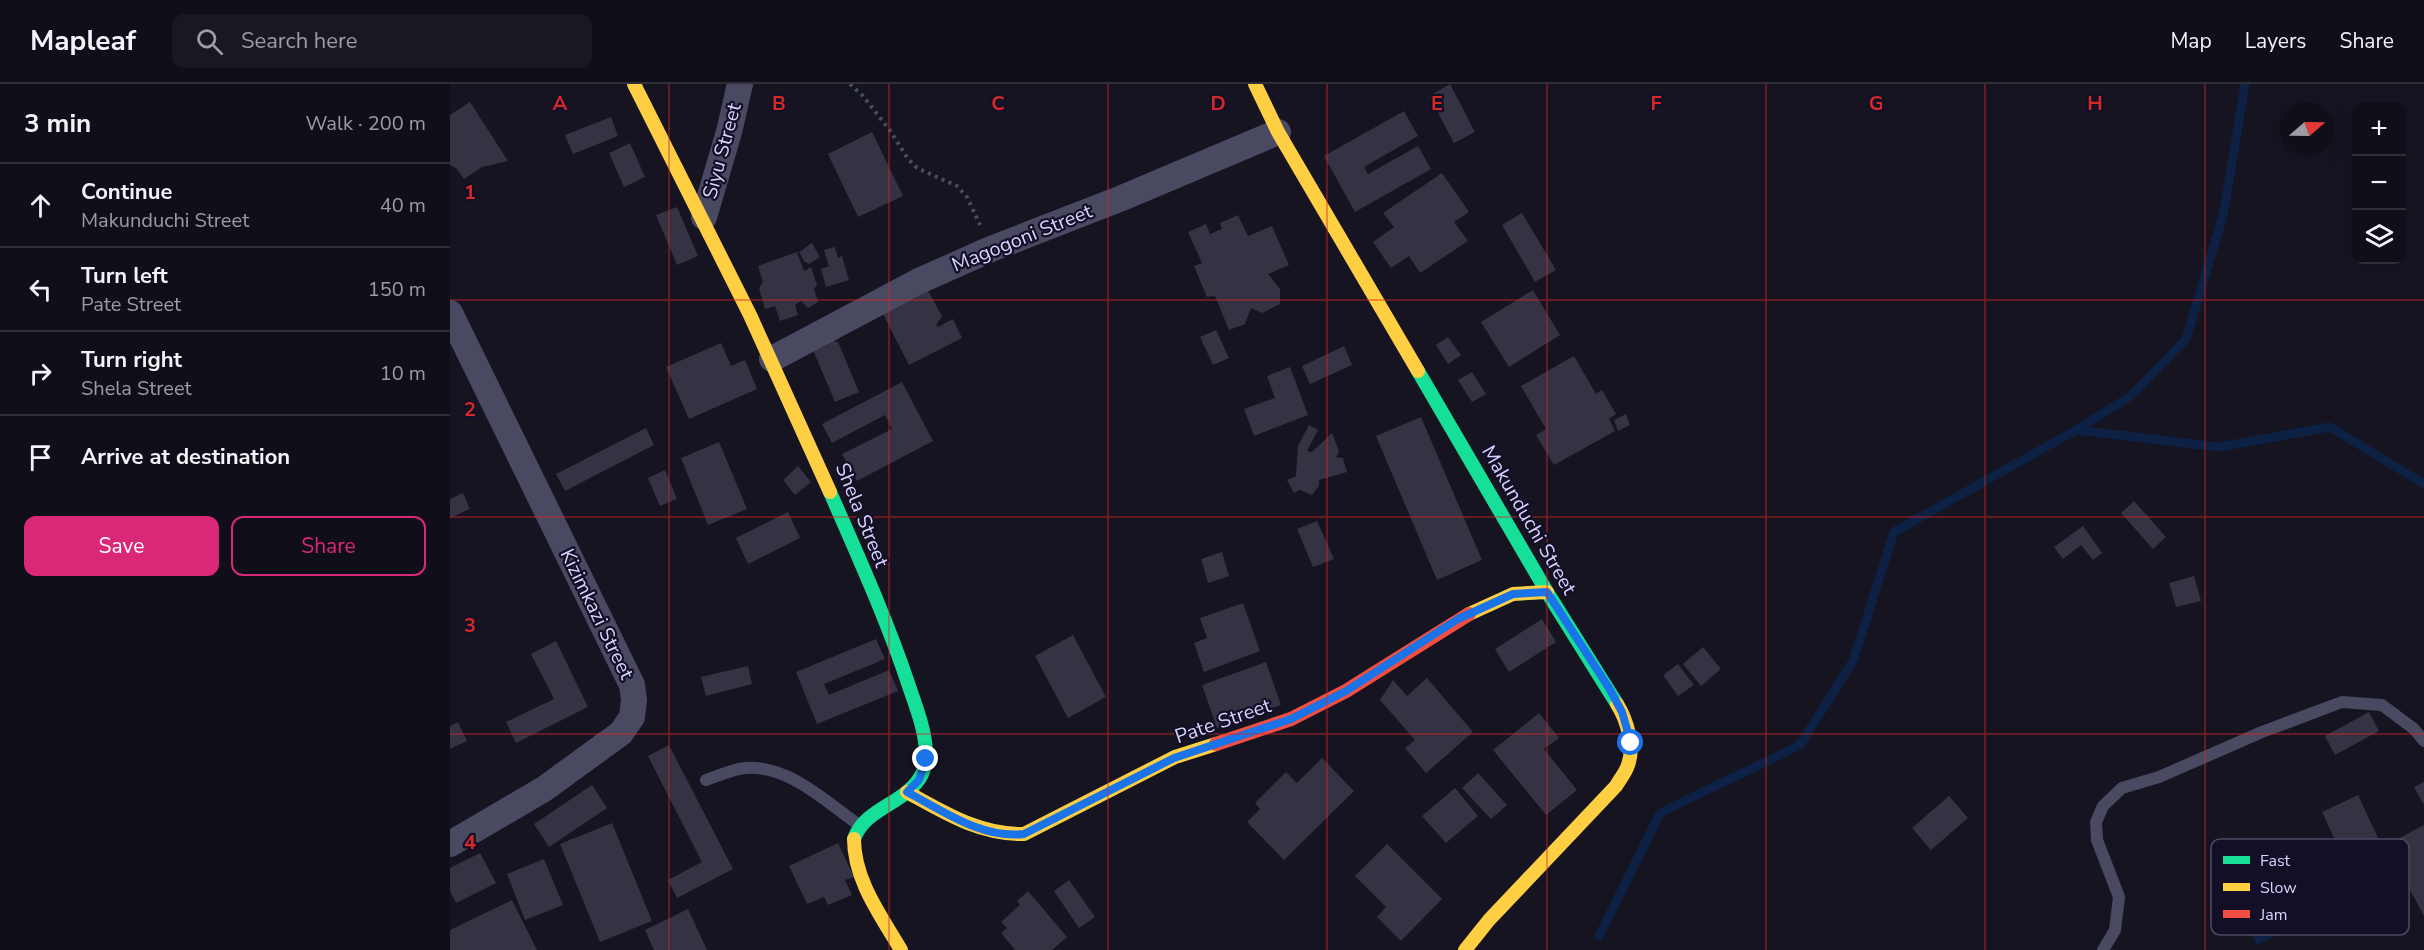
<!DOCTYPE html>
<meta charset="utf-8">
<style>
body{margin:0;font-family:"Nunito Sans",sans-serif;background:#191822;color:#f1f3f6}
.controls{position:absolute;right:18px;top:18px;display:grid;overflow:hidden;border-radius:12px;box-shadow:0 6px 24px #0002}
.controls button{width:54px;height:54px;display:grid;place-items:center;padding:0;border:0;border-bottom:2px solid #302f38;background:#100f19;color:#f1f3f6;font:30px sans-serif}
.compass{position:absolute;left:1830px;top:18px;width:54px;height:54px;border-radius:50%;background:#100f19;box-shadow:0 6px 24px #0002;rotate:70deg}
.stop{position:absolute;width:18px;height:18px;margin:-14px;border:4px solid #1a73e8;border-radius:50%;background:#fff}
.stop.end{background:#1a73e8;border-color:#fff;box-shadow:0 2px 6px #0008}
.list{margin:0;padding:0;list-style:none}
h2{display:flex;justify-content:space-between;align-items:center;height:78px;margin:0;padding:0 24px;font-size:26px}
h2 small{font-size:20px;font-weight:400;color:#9c9ca2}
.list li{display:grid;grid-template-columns:39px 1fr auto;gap:18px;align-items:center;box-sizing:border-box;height:84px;padding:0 24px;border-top:2px solid #302f38}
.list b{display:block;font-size:22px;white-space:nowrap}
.list p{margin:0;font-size:20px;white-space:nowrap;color:#9c9ca2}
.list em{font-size:20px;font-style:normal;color:#9c9ca2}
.actions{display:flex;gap:12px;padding:18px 24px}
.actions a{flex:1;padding:14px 0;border:2px solid #db2777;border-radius:12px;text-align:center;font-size:21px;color:#db2777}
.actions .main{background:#db2777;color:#fff}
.icon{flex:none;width:33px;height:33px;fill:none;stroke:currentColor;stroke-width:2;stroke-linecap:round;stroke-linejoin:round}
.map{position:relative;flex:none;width:1974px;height:866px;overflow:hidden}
header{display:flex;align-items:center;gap:36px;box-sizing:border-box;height:84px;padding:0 30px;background:#100f19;border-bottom:2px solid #302f38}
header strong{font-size:28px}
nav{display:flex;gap:33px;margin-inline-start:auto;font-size:21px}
.search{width:420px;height:54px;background:#191822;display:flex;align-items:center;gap:15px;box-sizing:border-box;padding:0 21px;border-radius:12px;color:#9c9ca2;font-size:22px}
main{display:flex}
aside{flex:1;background:#100f19}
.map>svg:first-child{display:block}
.water{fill:#0d2144}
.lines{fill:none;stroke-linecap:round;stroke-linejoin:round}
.stream{stroke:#0d2144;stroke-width:9}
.building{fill:#343243}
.path{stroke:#44505f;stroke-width:4;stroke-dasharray:3 4.5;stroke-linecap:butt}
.lane{stroke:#4a4962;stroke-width:12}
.street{stroke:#4a4962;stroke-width:26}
.fast{stroke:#16e098;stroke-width:14}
.slow{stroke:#ffcf43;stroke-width:14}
.jam{stroke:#f24e42;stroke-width:14}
.route{stroke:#1a73e8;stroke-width:8}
.grid{fill:none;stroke:#d62828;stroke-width:1.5;stroke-opacity:0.55}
.labels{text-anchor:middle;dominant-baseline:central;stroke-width:4.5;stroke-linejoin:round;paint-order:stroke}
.street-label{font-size:20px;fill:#d9d4ff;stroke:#130f26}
.key{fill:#130f26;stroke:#4e4a67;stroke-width:1.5}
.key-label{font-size:16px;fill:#d9d4ff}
.grid-label{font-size:20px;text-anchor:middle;font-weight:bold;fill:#d62828;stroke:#130f26;stroke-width:4.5;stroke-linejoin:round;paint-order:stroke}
</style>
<header>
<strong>Mapleaf</strong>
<div class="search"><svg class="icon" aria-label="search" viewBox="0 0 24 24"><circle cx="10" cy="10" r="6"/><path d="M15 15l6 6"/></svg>Search here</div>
<nav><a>Map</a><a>Layers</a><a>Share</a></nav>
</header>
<main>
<aside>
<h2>3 min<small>Walk · 200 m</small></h2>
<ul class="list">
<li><svg class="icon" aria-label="ahead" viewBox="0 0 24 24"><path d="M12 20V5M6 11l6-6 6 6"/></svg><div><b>Continue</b><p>Makunduchi Street</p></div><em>40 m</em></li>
<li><svg class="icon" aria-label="left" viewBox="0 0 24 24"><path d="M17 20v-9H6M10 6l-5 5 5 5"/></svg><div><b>Turn left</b><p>Pate Street</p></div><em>150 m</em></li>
<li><svg class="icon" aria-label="right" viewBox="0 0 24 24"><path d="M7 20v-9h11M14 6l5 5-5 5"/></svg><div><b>Turn right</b><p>Shela Street</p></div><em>10 m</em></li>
<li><svg class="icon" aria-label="arrive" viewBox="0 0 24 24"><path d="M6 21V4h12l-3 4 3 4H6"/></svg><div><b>Arrive at destination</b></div></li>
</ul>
<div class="actions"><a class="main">Save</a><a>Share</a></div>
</aside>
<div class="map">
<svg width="1974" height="866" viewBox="0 0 1974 866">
<rect width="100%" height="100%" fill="#161421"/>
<polygon class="water" points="1867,792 1883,824 1807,861 1791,827"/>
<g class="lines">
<g class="stream">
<polyline points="1626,346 1769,363 1880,343 1974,400"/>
<polyline points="1149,852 1210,729 1350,661 1403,577 1444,448 1626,346 1681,312 1736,255 1773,132 1795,0"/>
</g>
</g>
<g class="building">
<polygon points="1000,0 1025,48 1004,59 979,12"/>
<polygon points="20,18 58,77 32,83 14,95 6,84 0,81 0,31"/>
<polygon points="954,27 968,52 914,83 918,90 968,62 981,85 905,128 874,72"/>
<polygon points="161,33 168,52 123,70 115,51"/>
<polygon points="422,48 453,112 408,133 378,70"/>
<polygon points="180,59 195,93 174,103 159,69"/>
<polygon points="992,89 1019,128 1004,138 1018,157 970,189 959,172 941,184 923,158 944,143 933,129"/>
<polygon points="227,123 248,172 227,181 206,131"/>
<polygon points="1072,129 1106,186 1085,198 1052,141"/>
<polygon points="788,131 798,152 822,142 839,181 818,190 830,205 830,220 812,229 801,224 795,240 779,246 765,212 757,213 744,182 752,179 738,148 756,140 760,150 772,145 770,139"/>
<polygon points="362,159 370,173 359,180 354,177 349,168"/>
<polygon points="385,163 388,174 392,172 399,196 376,203 371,185 379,182 374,166"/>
<polygon points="347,168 354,187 361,183 367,201 364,205 368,218 358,224 351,217 345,221 348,231 330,237 325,222 315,225 309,204 313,198 308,182"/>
<polygon points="477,205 492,232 486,241 488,243 503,235 512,254 459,281 432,228"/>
<polygon points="1083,206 1110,251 1059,283 1031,238"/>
<polygon points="766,246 779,274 763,281 750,253"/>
<polygon points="998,253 1011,271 998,280 986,261"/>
<polygon points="374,255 388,258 409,308 385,318 360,259"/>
<polygon points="271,259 281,282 295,276 307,305 239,335 216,283"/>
<polygon points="894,262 902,281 860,300 852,282"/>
<polygon points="1124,272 1146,310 1152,306 1166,330 1159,335 1165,347 1104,381 1086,351 1096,345 1071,302"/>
<polygon points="840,283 858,331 804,352 794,325 825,314 817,292"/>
<polygon points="1022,288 1036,310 1022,318 1008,296"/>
<polygon points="452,298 483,357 407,397 392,370 442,345 435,331 382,359 372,340"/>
<polygon points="1176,330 1180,341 1168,347 1164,336"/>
<polygon points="971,333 1032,476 987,496 926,352"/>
<polygon points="859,341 868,346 857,367 862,368 882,349 889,367 886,373 893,374 897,388 869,396 869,402 862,411 850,406 844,409 837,396 846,392 848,362"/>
<polygon points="196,344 204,361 115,407 106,390"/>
<polygon points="269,358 297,425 258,441 231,374"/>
<polygon points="348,382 361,398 345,411 333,396"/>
<polygon points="215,386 227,415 210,422 198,394"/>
<polygon points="13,409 20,425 0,434 0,415"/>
<polygon points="1684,417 1716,453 1703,465 1671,429"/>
<polygon points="338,428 350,454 298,480 286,454"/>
<polygon points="867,437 884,475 863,483 847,445"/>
<polygon points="1633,442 1652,469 1643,476 1631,461 1613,475 1604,463"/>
<polygon points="772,468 779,492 758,499 751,475"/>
<polygon points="1744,492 1751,517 1726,523 1719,499"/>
<polygon points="793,519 810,567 754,588 744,559 757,554 750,534"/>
<polygon points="1092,535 1106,558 1059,588 1045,565"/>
<polygon points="623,551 656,613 618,634 585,572"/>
<polygon points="426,555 435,575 374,600 379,611 439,586 448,607 367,640 346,588"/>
<polygon points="106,557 138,623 66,659 56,638 104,615 81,570"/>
<polygon points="1253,563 1271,585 1251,602 1233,580"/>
<polygon points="816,578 831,621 767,644 752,601"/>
<polygon points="1228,580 1244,601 1228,612 1213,591"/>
<polygon points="298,582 302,600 256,612 251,593"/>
<polygon points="977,594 1023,648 976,689 955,664 965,656 930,616 943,596 957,612"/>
<polygon points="1919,628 1929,647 1885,671 1875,652"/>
<polygon points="1089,629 1109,654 1094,665 1127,706 1096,731 1043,666"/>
<polygon points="8,638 17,657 0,665 0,642"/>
<polygon points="219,661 283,785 227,814 218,796 252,778 198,672"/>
<polygon points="872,674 904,707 834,776 797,738 810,725 805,719 836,688 847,699"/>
<polygon points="1028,689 1057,721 1041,735 1012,704"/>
<polygon points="1974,698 1974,721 1964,703"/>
<polygon points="142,701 157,724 99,763 84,740"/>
<polygon points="1005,704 1028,732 996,759 972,732"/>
<polygon points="1908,711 1935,769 1899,786 1872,728"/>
<polygon points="1499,712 1518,734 1481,766 1462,744"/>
<polygon points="162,739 202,837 150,858 110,760"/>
<polygon points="1974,741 1974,832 1936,761"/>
<polygon points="388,759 404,793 395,796 402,811 378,821 374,813 357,820 339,782"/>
<polygon points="937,760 992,815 951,857 927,833 936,823 905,792"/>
<polygon points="30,769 46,799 6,819 0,807 0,784"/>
<polygon points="94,775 113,821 75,836 57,790"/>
<polygon points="619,796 645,833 629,844 604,807"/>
<polygon points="578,807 617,853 602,866 565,866 551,849 557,844 551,838 570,821 567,817"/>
<polygon points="62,816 87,866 0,866 0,846"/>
<polygon points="238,825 257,866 204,866 195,846"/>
</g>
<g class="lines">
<polyline class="path" points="400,0 413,12 441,48 458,75 467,84 507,102 517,113 530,141"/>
<g class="lane">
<path d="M256,696C268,692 283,685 295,684C339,681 375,717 409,741"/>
<polyline points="1653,866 1665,846 1669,813 1647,756 1646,738 1653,722 1672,704 1709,693 1812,648 1892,618 1932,621 1964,645 1974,657"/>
</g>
<g class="street">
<polyline points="254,133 279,48 290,0"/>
<polyline points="0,229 182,601 184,616 182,633 171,649 94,705 0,760"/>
<polyline points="322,275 469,197 541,165 672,114 828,48"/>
</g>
<g class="fast">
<polyline points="968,287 1097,508 1167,620"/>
<path d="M380,408C408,472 437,536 459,602C466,623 475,645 476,668C476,675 475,684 472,690C457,720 415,723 404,755"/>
</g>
<g class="slow">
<polyline points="184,0 300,231 380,408"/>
<polyline points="805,0 828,48 968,287"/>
<polyline points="1019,530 1063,510 1097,508"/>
<path d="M457,708C495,729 530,751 574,750L725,673L766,660"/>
<path d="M404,755C404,796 431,832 451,866"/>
<path d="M1015,866L1039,836L1166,702C1170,695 1176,688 1178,681C1185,663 1177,636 1167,620"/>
</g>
<polyline class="jam" points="766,660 841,635 896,607 1019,530"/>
</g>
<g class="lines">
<path class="route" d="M476,675L469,696L457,708C493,727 532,755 574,750L724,674L841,635L896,607L1008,535L1063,510L1097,508L1159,604L1172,628L1181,659"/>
</g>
<path class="grid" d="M219,0V866M439,0V866M658,0V866M877,0V866M1097,0V866M1316,0V866M1535,0V866M1755,0V866M0,216H1974M0,433H1974M0,650H1974"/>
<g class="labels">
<g class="street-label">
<text transform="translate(272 67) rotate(-75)">Siyu Street</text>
<text transform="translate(572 154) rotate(-22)">Magogoni Street</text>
<text transform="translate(412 431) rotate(68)">Shela Street</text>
<text transform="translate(1079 436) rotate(60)">Makunduchi Street</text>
<text transform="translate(147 530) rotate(64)">Kizimkazi Street</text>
<text transform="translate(773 637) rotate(-19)">Pate Street</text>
</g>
</g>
<rect x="1761" y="755" width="198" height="96" rx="9" class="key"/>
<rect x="1773" y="772" width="27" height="8" fill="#16e098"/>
<rect x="1773" y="799" width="27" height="8" fill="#ffcf43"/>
<rect x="1773" y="826" width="27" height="8" fill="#f24e42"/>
<g class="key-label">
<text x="1810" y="782">Fast</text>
<text x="1810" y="809">Slow</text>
<text x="1810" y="836">Jam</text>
</g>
<g class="grid-label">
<text x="110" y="26">A</text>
<text x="329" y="26">B</text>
<text x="548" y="26">C</text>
<text x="768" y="26">D</text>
<text x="987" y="26">E</text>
<text x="1206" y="26">F</text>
<text x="1426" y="26">G</text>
<text x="1645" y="26">H</text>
<text x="20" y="115">1</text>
<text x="20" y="332">2</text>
<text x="20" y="548">3</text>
<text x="20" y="765">4</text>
</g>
</svg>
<div class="controls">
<button>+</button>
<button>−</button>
<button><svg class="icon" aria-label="layers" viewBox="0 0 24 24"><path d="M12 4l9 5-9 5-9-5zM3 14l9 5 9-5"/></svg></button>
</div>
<svg class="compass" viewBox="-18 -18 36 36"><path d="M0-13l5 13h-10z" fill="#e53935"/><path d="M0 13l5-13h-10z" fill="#9c9ca2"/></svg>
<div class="stop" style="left:1181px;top:659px"></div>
<div class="stop end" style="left:476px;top:675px"></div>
</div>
</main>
